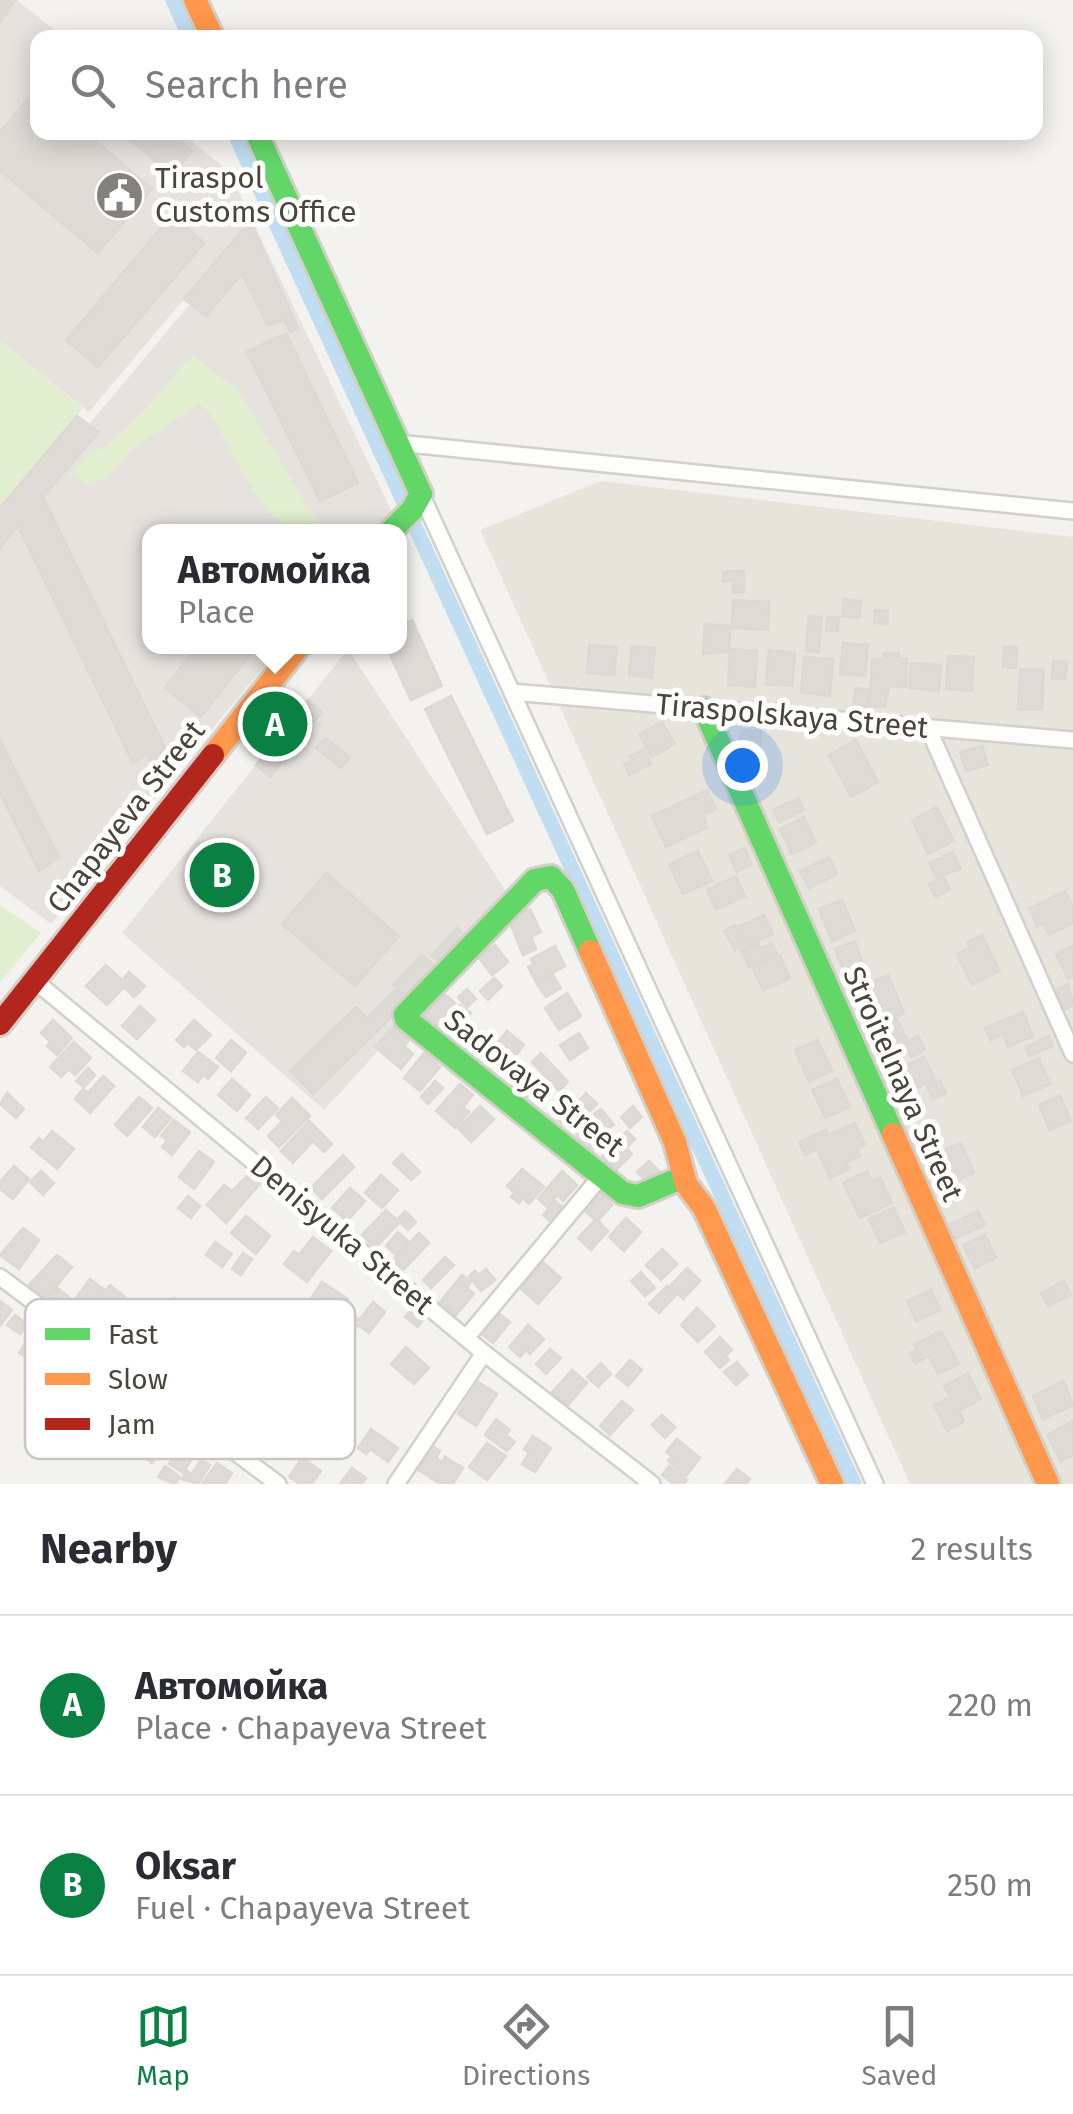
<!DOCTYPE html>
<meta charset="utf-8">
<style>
body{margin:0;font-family:"Fira Sans",sans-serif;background:#f7f7f7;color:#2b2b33}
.you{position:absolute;left:742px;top:765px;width:35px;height:35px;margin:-25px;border:8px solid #fff;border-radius:50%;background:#1a73e8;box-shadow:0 0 0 15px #1a73e833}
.badge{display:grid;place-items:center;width:65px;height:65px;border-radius:50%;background:#0b8043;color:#fff;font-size:32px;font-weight:700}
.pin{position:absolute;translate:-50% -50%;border:5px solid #fff;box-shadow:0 2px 10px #0006}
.popup{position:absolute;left:142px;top:524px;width:265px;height:130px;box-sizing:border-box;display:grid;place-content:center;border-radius:20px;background:#fff;filter:drop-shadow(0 2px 8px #0005);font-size:32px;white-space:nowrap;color:#7c7c81}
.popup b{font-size:38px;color:#2b2b33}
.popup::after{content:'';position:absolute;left:50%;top:100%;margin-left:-20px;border:20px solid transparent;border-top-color:#fff}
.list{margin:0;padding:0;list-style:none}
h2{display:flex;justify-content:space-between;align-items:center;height:130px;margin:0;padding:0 40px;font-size:42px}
h2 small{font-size:32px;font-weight:400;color:#7c7c81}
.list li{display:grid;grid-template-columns:65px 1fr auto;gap:30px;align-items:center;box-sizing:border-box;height:180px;padding:0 40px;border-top:2px solid #e1e1e2}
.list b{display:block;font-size:38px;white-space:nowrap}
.list p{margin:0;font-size:32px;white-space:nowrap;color:#7c7c81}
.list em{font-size:32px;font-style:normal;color:#7c7c81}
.icon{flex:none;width:55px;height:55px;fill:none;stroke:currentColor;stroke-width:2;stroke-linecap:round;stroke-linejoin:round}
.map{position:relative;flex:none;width:1073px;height:1484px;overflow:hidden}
.search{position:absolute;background:#fff;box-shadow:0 5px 25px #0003;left:30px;right:30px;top:30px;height:110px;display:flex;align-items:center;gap:25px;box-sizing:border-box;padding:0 35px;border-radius:20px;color:#7c7c81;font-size:38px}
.sheet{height:490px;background:#fff}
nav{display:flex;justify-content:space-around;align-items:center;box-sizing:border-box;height:140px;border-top:2px solid #e1e1e2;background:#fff;font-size:28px;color:#7c7c81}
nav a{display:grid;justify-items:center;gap:5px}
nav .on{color:#0b8043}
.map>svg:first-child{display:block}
.residential{fill:#e7e4dc}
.industrial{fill:#e6e2de}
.green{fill:#e1eecf}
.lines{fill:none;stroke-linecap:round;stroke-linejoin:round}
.canal{stroke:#c0ddf1;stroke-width:15}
.building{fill:#dedbd6;stroke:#dcd9d4;stroke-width:2.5}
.street-casing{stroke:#d2d0cb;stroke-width:20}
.fast-casing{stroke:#d3cfc5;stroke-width:28}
.slow-casing{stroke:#d3cfc5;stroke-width:28}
.jam-casing{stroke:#d3cfc5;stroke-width:28}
.street{stroke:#fdfdfc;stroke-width:15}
.fast{stroke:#63d668;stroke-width:22}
.slow{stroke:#ff974d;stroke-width:22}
.jam{stroke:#b3261e;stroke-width:22}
.labels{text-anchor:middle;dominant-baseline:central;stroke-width:10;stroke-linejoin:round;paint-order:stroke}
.poi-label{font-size:30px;fill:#4b4439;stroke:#fff;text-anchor:start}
.street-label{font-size:30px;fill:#4b4439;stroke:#fff}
.key{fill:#fff;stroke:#c9c7c4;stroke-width:2.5}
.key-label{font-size:28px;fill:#4b4439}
</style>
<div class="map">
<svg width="1073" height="1484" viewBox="0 0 1073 1484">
<rect width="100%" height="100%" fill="#f4f2ee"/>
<polygon class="residential" points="601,481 1073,537 1073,1484 910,1484 480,530"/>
<g class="industrial">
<polygon points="0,0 17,0 63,37 38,38 38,132 181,133 230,172 251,219 89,412 0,341"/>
<polygon points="255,226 392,512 375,531 150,532 150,646 280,647 51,924 0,886 0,531"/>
<polygon points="348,649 514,903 324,1110 122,933"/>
</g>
<g class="green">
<polygon points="0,341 83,408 0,508"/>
<path d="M193,356C210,366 219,379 237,387L304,501L319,520L344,531C330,532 311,535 297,531C263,523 228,444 211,414L199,404L135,447L105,479L88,485L78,478L75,470C86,448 95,455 111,442C126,428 142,412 156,397C170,382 177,368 193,356Z"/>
<polygon points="0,905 41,933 0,982"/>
</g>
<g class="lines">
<g class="canal">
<polyline points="173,0 190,38"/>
<polyline points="234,132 854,1484"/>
</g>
</g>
<g class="building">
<polygon points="0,0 15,1 0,22"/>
<polygon points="34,91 38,93 38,132 85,132 152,189 98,253 0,171 0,132"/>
<polygon points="121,132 170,132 192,151 172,175"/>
<polygon points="172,215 204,243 98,367 66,340"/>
<polygon points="250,221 298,328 290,332 284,319 268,326 242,274 206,316 184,299"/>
<polygon points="286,333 358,483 320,501 247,352"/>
<polygon points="77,416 99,432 43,497 168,754 151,763 147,754 133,763 18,526 0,548 0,508"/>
<polygon points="744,571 744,592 733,593 733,581 723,581 723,572"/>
<polygon points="844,599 861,601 859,618 842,616"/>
<polygon points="733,600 769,602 768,630 732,628"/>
<polygon points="875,610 888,611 887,624 874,623"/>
<polygon points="809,616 822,617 819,652 806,651"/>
<polygon points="827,617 839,617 838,631 826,631"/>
<polygon points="412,620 442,686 411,700 386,646 400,646 400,625"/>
<polygon points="705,624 730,626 729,652 703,654"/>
<polygon points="843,643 868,645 865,676 840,674"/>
<polygon points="589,645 617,647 614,675 587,673"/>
<polygon points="197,646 257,646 201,717 165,688"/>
<polygon points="632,646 655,648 652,678 629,675"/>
<polygon points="1004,646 1017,647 1016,668 1003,667"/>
<polygon points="730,649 757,651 755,687 728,685"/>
<polygon points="769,650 795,653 792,686 766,684"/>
<polygon points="884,653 899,653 899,658 907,659 906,687 889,686 885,707 870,707 872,659 884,659"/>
<polygon points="948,656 974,657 972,691 946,689"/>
<polygon points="804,657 833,659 830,696 801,693"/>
<polygon points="1053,661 1067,662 1065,679 1052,678"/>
<polygon points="911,663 941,665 939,691 909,688"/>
<polygon points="1020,669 1044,670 1042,710 1018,709"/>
<polygon points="856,688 869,690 867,708 853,706"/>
<polygon points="451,696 513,821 487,834 425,709"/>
<polygon points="308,700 322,712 270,777 256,765"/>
<polygon points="279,705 293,716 272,743 258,732"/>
<polygon points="662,722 675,744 652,757 639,734"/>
<polygon points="744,730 761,731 760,752 747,751 739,738"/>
<polygon points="325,738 350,757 341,768 316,748"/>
<polygon points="0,740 59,857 39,871 0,793"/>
<polygon points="856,740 878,782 851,797 829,755"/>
<polygon points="982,746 988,765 966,771 960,752"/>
<polygon points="644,749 651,764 629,775 624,764 632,760 630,756"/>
<polygon points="707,790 716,809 703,815 707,827 666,847 652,816"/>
<polygon points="798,798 804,810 779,822 773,810"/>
<polygon points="937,807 954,841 928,854 912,820"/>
<polygon points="804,817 816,843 792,854 780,829"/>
<polygon points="198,842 230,868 216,885 184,859"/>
<polygon points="744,848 752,864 737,872 729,855"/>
<polygon points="698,851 712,881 683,894 669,864"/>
<polygon points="953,852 961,869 936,877 929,863"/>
<polygon points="829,857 837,874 809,888 800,871"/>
<polygon points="230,868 238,874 225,891 216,885"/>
<polygon points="326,873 399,936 355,986 282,924"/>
<polygon points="736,876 745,896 716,910 707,890"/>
<polygon points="944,877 950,890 935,897 929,884"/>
<polygon points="1065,891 1073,907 1073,923 1049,935 1043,923 1037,926 1029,909"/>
<polygon points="842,900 855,931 832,941 819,909"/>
<polygon points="530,909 541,932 531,937 536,949 523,955 508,918"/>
<polygon points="764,915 773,934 748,945 739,926"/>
<polygon points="735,925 745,944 735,950 724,931"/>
<polygon points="457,928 469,939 444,966 432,955"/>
<polygon points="982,935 1000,971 972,985 957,954 970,947 967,942"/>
<polygon points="855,941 862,961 843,969 835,949"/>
<polygon points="758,943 760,948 772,943 777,954 749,967 741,950"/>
<polygon points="495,945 508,962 492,975 479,958"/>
<polygon points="555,946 565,966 536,982 528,967 534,964 531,959"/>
<polygon points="1073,946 1073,977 1068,979 1056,954"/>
<polygon points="422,955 436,967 406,998 393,985"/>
<polygon points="780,955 790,978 763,990 752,967"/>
<polygon points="106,965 122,980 129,972 145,986 134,997 124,987 107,1005 86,986"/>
<polygon points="553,975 561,988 546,997 537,984"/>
<polygon points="888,975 904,1013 888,1020 884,1010 887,1008 886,1005 861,1016 850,991"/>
<polygon points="494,978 502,986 488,1000 480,991"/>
<polygon points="1068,984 1073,1005 1065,1009 1056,991"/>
<polygon points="434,986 455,1003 437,1025 416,1008"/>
<polygon points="467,989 476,999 467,1007 458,997"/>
<polygon points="395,990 406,1003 313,1094 290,1071 356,1007 367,1018"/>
<polygon points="567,993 581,1016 559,1030 545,1008"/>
<polygon points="460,1005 471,1013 463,1024 451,1015"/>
<polygon points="140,1006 155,1020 137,1039 122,1026"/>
<polygon points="1023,1012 1033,1036 1008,1047 1003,1034 990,1040 985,1028"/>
<polygon points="896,1018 908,1041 918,1036 925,1050 912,1057 904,1043 883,1054 871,1032"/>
<polygon points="53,1020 72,1038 57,1055 47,1046 51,1042 41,1033"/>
<polygon points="194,1020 211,1035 196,1050 188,1043 184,1047 176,1040"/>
<polygon points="469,1023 485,1035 470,1053 455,1041"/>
<polygon points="393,1027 409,1040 404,1046 413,1054 401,1069 375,1047"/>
<polygon points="507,1031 524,1045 504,1070 487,1055"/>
<polygon points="579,1033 588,1048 570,1060 560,1045"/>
<polygon points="1049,1036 1053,1046 1029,1056 1025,1047"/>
<polygon points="231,1040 246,1053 231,1071 216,1058"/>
<polygon points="818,1040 832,1071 809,1082 795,1050"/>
<polygon points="74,1042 91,1058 75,1075 69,1069 61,1077 50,1067"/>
<polygon points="198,1052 218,1067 208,1079 203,1075 198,1082 183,1071"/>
<polygon points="424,1053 440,1067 420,1091 404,1078"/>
<polygon points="541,1053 568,1082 559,1091 532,1062"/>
<polygon points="924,1057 935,1080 902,1095 892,1072"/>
<polygon points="1039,1058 1050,1084 1023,1096 1012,1070"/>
<polygon points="526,1066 541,1080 526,1098 510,1084"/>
<polygon points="88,1068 95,1075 84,1087 76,1081"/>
<polygon points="103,1076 114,1086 90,1113 75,1099 83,1089 88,1093"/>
<polygon points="232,1079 250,1095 237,1111 218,1095"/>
<polygon points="837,1079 850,1107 825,1118 812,1090"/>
<polygon points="940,1080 946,1093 933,1099 927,1086"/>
<polygon points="435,1081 443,1088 428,1104 421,1097"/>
<polygon points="460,1084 473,1095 463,1107 469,1112 455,1128 436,1111"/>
<polygon points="7,1093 24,1109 16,1118 0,1104"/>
<polygon points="586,1093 597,1104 590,1111 579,1101"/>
<polygon points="564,1094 580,1106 565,1126 549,1113"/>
<polygon points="1060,1095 1071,1121 1050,1130 1039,1105"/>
<polygon points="139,1097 152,1108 127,1136 115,1125"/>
<polygon points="266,1097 278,1108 258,1129 246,1118"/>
<polygon points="292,1098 310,1116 279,1147 268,1136 282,1121 276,1115"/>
<polygon points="480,1106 494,1119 471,1142 458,1128"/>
<polygon points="633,1106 642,1117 630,1128 621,1117"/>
<polygon points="158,1108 171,1118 155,1137 143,1127"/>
<polygon points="601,1109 614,1125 607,1130 594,1114"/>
<polygon points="174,1120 190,1132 172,1155 162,1147 167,1140 161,1136"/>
<polygon points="590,1120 606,1135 593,1150 576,1135"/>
<polygon points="309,1121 332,1144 324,1152 313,1141 293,1163 281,1151"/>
<polygon points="855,1123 865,1145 857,1149 860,1156 846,1162 849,1169 830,1178 817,1149 805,1155 799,1142 826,1130 828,1135"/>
<polygon points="52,1131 74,1149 57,1169 31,1147 39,1138 43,1142"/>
<polygon points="627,1131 635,1139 626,1148 632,1154 616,1170 602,1156"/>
<polygon points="961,1143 974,1173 941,1187 928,1157"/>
<polygon points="199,1151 214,1162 194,1189 179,1177"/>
<polygon points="402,1154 420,1172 411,1180 393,1163"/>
<polygon points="343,1155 354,1167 322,1199 311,1188"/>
<polygon points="649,1161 661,1173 650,1184 637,1172"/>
<polygon points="14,1166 29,1179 13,1199 0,1189 0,1182"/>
<polygon points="522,1169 544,1187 529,1204 523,1198 519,1203 511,1197 515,1193 507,1186"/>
<polygon points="41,1171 54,1183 43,1195 30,1182"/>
<polygon points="252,1171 263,1180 226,1223 207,1205 224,1185 232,1191"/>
<polygon points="562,1171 577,1185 563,1201 557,1195 547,1207 538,1199"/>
<polygon points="867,1171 872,1181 880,1177 892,1203 860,1218 843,1183"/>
<polygon points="381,1175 398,1190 382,1208 365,1193"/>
<polygon points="350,1188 365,1201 347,1221 332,1208"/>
<polygon points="600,1193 612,1205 598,1221 608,1231 591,1250 578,1238 595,1220 584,1210"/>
<polygon points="188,1196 200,1206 191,1218 178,1208"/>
<polygon points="555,1201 566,1210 554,1224 543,1215"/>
<polygon points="894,1208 905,1232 880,1243 869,1219"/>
<polygon points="386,1210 397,1220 405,1211 416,1222 408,1230 400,1222 375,1248 362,1235"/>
<polygon points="978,1211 985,1225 952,1240 945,1227"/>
<polygon points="246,1216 270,1236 256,1254 231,1233"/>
<polygon points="626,1218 641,1232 624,1251 609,1237"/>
<polygon points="23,1228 39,1240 19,1269 0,1255"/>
<polygon points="398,1232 408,1241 396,1255 386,1246"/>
<polygon points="419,1233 429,1243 403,1270 393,1260"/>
<polygon points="985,1235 996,1258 975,1268 963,1245"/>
<polygon points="313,1237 331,1251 307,1282 284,1264 294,1251 299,1255"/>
<polygon points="215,1242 232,1254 222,1267 206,1255"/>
<polygon points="662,1249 677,1264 661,1280 646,1265"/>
<polygon points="243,1253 252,1259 241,1275 232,1269"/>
<polygon points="57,1255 72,1267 45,1300 28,1286"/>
<polygon points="445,1257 454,1265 431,1288 423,1280"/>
<polygon points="543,1262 561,1278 538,1304 520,1288"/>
<polygon points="687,1268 700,1281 683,1299 670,1286"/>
<polygon points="486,1269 495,1280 481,1291 469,1276 475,1271 478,1275"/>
<polygon points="641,1272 655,1288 645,1296 631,1281"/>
<polygon points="462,1275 471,1282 467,1288 474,1294 456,1315 440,1302"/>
<polygon points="90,1279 106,1291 110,1285 125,1297 110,1317 97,1308 88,1320 70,1306"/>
<polygon points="1064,1281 1071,1295 1048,1306 1041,1293"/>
<polygon points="322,1282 348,1299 328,1327 303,1310"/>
<polygon points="667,1286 676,1295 659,1313 649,1304"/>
<polygon points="56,1287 71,1299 60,1313 45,1300"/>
<polygon points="931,1290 941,1310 916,1321 907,1301"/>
<polygon points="174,1298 186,1308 173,1323 161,1313"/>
<polygon points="0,1301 12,1310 0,1326"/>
<polygon points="373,1302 385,1312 369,1333 358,1325 347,1339 337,1331 351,1313 359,1320"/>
<polygon points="135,1303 151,1318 138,1332 122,1317"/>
<polygon points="416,1304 428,1313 418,1327 405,1317"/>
<polygon points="697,1308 715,1326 698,1342 681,1325"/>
<polygon points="494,1310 510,1322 493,1343 478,1331"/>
<polygon points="112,1314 127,1326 113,1345 95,1331"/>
<polygon points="15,1315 27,1324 20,1334 7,1325"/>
<polygon points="528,1325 544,1339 530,1354 526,1350 520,1357 509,1347"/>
<polygon points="35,1329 48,1337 35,1355 37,1357 50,1339 60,1346 39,1376 26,1367 30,1360 19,1353"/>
<polygon points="151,1330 160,1338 136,1363 127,1355"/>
<polygon points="941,1331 959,1364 938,1374 929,1356 915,1363 910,1353 917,1349 914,1345"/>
<polygon points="720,1337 732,1350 725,1356 729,1360 720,1368 705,1352"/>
<polygon points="61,1347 77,1358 52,1386 40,1378"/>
<polygon points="406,1347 429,1368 414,1384 391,1364"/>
<polygon points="550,1349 561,1358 546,1374 536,1364"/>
<polygon points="208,1352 224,1365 207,1385 187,1369 196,1359 200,1362"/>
<polygon points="630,1360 642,1370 628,1386 616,1376"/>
<polygon points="737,1362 748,1375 736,1385 724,1372"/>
<polygon points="174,1363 191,1376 188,1381 193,1386 182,1401 159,1383"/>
<polygon points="601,1363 611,1374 598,1387 587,1377"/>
<polygon points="572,1370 587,1383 568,1405 552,1392"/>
<polygon points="968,1373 981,1399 959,1411 964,1422 947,1431 934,1405 950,1397 944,1386"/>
<polygon points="222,1375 236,1386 210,1419 196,1408"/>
<polygon points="1064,1381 1073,1405 1043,1419 1033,1396"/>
<polygon points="478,1382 497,1394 476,1426 458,1414"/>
<polygon points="112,1384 130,1398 114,1419 96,1406"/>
<polygon points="239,1398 258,1409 239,1440 220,1429"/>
<polygon points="622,1401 633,1410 610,1435 600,1426"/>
<polygon points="277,1411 311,1429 300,1449 286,1441 277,1457 258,1447"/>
<polygon points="98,1415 110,1425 103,1434 91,1425"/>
<polygon points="662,1415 675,1427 665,1438 652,1425"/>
<polygon points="166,1418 180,1429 152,1463 139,1453"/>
<polygon points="496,1419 510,1430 506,1435 515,1442 507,1451 485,1435"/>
<polygon points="1073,1421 1073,1455 1061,1461 1047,1435"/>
<polygon points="127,1422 145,1435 129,1456 105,1438 115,1425 121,1429"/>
<polygon points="371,1429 398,1448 388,1462 370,1449 366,1454 358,1448"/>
<polygon points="533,1436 551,1448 535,1472 522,1464 529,1453 524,1449"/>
<polygon points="677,1439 700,1458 686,1476 668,1461 672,1456 666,1452"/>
<polygon points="487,1443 506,1456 487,1480 469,1467"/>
<polygon points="182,1444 196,1452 183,1473 169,1464"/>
<polygon points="432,1446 440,1451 436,1458 442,1462 445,1457 463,1468 453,1484 440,1484 417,1469"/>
<polygon points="302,1458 321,1471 312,1484 300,1484 289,1477"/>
<polygon points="201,1460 210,1465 198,1484 182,1479 187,1471 192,1474"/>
<polygon points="217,1463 232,1473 225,1484 202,1484"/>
<polygon points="165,1466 180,1477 175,1484 158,1477"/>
<polygon points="669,1466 687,1480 684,1484 674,1484 662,1475"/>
<polygon points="352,1468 366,1478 362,1484 340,1484"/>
<polygon points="737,1469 750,1479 746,1484 725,1484"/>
</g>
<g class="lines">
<defs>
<g id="street">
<polyline points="398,443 1073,511"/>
<polyline points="421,494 875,1484"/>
<polyline points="512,692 1073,740"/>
<polyline points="928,728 1073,1054"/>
<polyline points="35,981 484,1353 652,1484"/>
<polyline points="0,1277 278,1484"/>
<polyline points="466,1338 602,1175"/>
<polyline points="396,1484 484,1353"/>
</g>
<g id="fast">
<polyline points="256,132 421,494 412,510 390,532"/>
<polyline points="704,709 893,1134"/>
<polyline points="590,951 563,890 551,877 535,880 405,1015 406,1019 623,1193 638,1196 681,1178"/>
</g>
<g id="slow">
<polyline points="195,0 213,38"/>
<polyline points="213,755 299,646"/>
<polyline points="590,951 675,1142 686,1184 704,1208 832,1484"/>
<polyline points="893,1134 1048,1484"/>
</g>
<polyline id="jam" points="0,1024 213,755"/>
</defs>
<use href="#street" class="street-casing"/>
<use href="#fast" class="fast-casing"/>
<use href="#slow" class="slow-casing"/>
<use href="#jam" class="jam-casing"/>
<use href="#street" class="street"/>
<use href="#fast" class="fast"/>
<use href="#slow" class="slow"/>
<use href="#jam" class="jam"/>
</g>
<defs>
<symbol id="civic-disc" viewBox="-11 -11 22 22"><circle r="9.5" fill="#868178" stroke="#fff"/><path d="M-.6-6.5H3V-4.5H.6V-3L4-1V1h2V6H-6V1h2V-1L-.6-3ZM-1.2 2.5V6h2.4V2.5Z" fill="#fff"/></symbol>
</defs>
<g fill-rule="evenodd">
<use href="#civic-disc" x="92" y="168" width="55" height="55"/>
</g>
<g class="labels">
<g class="poi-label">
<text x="155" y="178">Tiraspol<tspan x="155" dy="34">Customs Office</tspan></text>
</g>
<g class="street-label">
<text transform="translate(792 716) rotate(5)">Tiraspolskaya Street</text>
<text transform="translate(126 817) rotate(-52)">Chapayeva Street</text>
<text transform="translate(534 1083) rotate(38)">Sadovaya Street</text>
<text transform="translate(903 1084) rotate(66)">Stroitelnaya Street</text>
<text transform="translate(342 1235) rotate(40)">Denisyuka Street</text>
</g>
</g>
<rect x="25" y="1299" width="330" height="160" rx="15" class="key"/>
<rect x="45" y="1328" width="45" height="12" fill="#63d668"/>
<rect x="45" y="1373" width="45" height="12" fill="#ff974d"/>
<rect x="45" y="1418" width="45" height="12" fill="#b3261e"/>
<g class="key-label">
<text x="108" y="1344">Fast</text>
<text x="108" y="1389">Slow</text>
<text x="108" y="1434">Jam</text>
</g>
</svg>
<div class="you"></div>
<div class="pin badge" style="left:275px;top:724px">A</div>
<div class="popup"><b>Автомойка</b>Place</div>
<div class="pin badge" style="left:222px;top:875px">B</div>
<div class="search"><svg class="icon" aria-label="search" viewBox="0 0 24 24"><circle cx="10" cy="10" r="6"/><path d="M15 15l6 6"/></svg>Search here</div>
</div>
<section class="sheet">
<h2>Nearby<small>2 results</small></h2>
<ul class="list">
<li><span class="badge">A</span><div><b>Автомойка</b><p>Place · Chapayeva Street</p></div><em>220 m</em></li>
<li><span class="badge">B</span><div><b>Oksar</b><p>Fuel · Chapayeva Street</p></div><em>250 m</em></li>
</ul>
</section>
<nav>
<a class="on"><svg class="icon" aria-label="map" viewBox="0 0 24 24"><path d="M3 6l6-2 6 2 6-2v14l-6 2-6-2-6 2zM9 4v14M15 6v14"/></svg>Map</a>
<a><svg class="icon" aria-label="directions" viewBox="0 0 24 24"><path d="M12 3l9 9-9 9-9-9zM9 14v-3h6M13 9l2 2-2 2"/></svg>Directions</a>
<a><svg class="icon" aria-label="saved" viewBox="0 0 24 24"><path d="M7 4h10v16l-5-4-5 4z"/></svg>Saved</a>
</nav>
